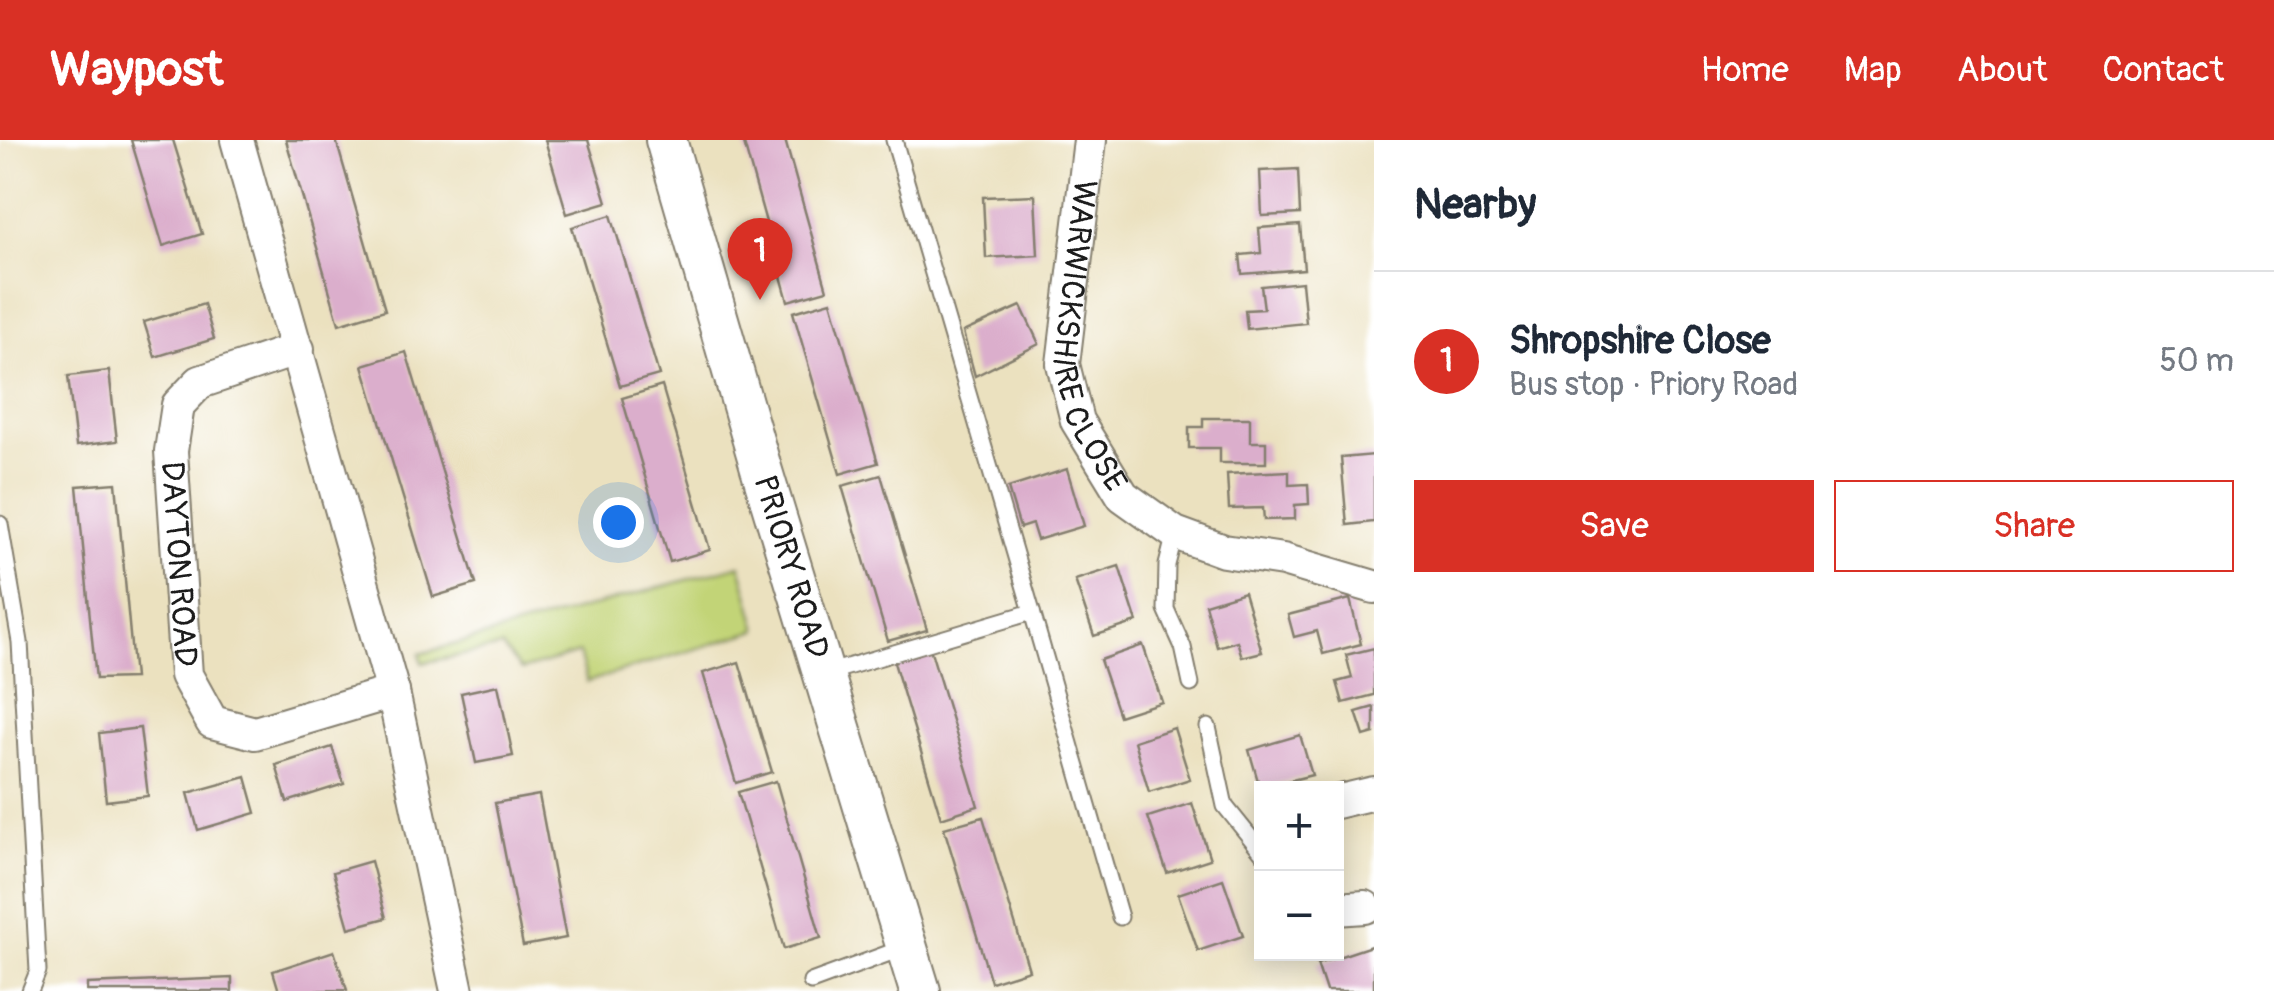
<!DOCTYPE html>
<meta charset="utf-8">
<style>
body{margin:0;font-family:Pangolin,sans-serif;background:#f2f2f3;color:#1f2937}
.controls{position:absolute;right:30px;bottom:30px;display:grid;overflow:hidden;border-radius:0px;box-shadow:0 5px 25px #0003}
.controls button{width:90px;height:90px;display:grid;place-items:center;padding:0;border:0;border-bottom:2px solid #e0e1e3;background:#fff;color:#1f2937;font:50px sans-serif}
.you{position:absolute;left:618px;top:382px;width:35px;height:35px;margin:-25px;border:8px solid #fff;border-radius:50%;background:#1a73e8;box-shadow:0 0 0 15px #1a73e833}
.badge{display:grid;place-items:center;width:65px;height:65px;border-radius:50%;background:#d93025;color:#fff;font-size:32px;font-weight:700}
.pin{position:absolute;translate:-50% -82px;filter:drop-shadow(0 2px 5px #0008)}
.pin::after{content:'';position:absolute;top:52px;width:35px;height:30px;background:inherit;clip-path:polygon(0 0,100% 0,50% 100%)}
.list{margin:0;padding:0;list-style:none}
h2{display:flex;justify-content:space-between;align-items:center;height:130px;margin:0;padding:0 40px;font-size:42px}
h2 small{font-size:32px;font-weight:400;color:#747a83}
.list li{display:grid;grid-template-columns:65px 1fr auto;gap:30px;align-items:center;box-sizing:border-box;height:180px;padding:0 40px;border-top:2px solid #e0e1e3}
.list b{display:block;font-size:38px;white-space:nowrap}
.list p{margin:0;font-size:32px;white-space:nowrap;color:#747a83}
.list em{font-size:32px;font-style:normal;color:#747a83}
.actions{display:flex;gap:20px;padding:30px 40px}
.actions a{flex:1;padding:22px 0;border:2px solid #d93025;border-radius:0px;text-align:center;font-size:35px;color:#d93025}
.actions .main{background:#d93025;color:#fff}
.map{position:relative;flex:none;width:1374px;height:851px;overflow:hidden}
header{display:flex;align-items:center;gap:60px;box-sizing:border-box;height:140px;padding:0 50px;background:#d93025;color:#fff}
header strong{font-size:48px}
nav{display:flex;gap:55px;margin-inline-start:auto;font-size:35px}
main{display:flex}
aside{flex:1;background:#fff}
.map>svg:first-child{display:block}
.green{fill:#c2d477;stroke:#6f784a;stroke-width:2.5}
.building{fill:#dbaecc}
.lines{fill:none;stroke-linecap:round;stroke-linejoin:round}
.service-casing{stroke:#847e6e;stroke-width:19}
.minor-casing{stroke:#847e6e;stroke-width:36}
.tertiary-casing{stroke:#847e6e;stroke-width:44}
.service{stroke:#fff;stroke-width:15}
.minor{stroke:#fff;stroke-width:32}
.tertiary{stroke:#fff;stroke-width:40}
.labels{text-anchor:middle;dominant-baseline:central;stroke-width:8;stroke-linejoin:round;paint-order:stroke}
.street-label{font-size:32px;fill:#1c1c1c;stroke:#fff}
</style>
<header>
<strong>Waypost</strong>
<nav><a>Home</a><a>Map</a><a>About</a><a>Contact</a></nav>
</header>
<main>
<div class="map">
<svg width="1374" height="851" viewBox="0 0 1374 851">
<rect width="100%" height="100%" fill="#fff"/>
<filter id="ink" filterUnits="userSpaceOnUse"><feTurbulence type="fractalNoise" baseFrequency=".01" numOctaves="2"/><feDisplacementMap in="SourceGraphic" scale="20" xChannelSelector="R" yChannelSelector="G"/><feConvolveMatrix kernelMatrix="1 2 1 2 8 2 1 2 1" color-interpolation-filters="sRGB"/></filter>
<filter id="wash" filterUnits="userSpaceOnUse"><feTurbulence type="fractalNoise" baseFrequency=".0048" numOctaves="4" result="noise"/><feDisplacementMap in="SourceGraphic" scale="40" xChannelSelector="R" yChannelSelector="G"/><feGaussianBlur stdDeviation="2.25" result="paint"/><feColorMatrix in="noise" values="0 0 0 0 0 0 0 0 0 0 0 0 0 0 0 0 0 1.4 0 .05"/><feComposite in="paint" operator="in"/></filter>
<g filter="url(#wash)">
<rect width="100%" height="100%" fill="#ebe1bf"/>
<polygon class="green" points="740,425 758,490 587,542 579,513 521,530 502,507 422,523 420,514"/>
<g id="blocks">
<g class="building">
<polygon points="131,0 173,0 202,94 163,106"/>
<polygon points="286,0 336,0 385,170 339,184"/>
<polygon points="545,0 588,0 607,62 567,74"/>
<polygon points="743,0 785,0 827,150 788,161"/>
<polygon points="1298,29 1300,74 1262,76 1260,31"/>
<polygon points="1035,55 1038,115 986,118 983,57"/>
<polygon points="611,75 659,235 620,246 572,87"/>
<polygon points="1300,85 1304,129 1242,134 1240,115 1261,113 1259,88"/>
<polygon points="1302,142 1306,183 1247,189 1245,170 1264,169 1261,146"/>
<polygon points="831,161 878,323 840,334 793,172"/>
<polygon points="204,164 214,199 155,217 144,182"/>
<polygon points="1021,166 1039,204 975,236 963,192"/>
<polygon points="406,212 476,444 433,457 363,225"/>
<polygon points="109,231 117,301 76,306 68,236"/>
<polygon points="662,246 710,410 670,422 622,258"/>
<polygon points="1203,278 1250,278 1250,302 1266,302 1266,323 1220,323 1220,308 1189,308 1189,287 1203,287"/>
<polygon points="1374,315 1374,382 1347,385 1341,318"/>
<polygon points="1067,329 1084,386 1037,400 1032,384 1020,388 1008,348"/>
<polygon points="1289,331 1289,345 1308,344 1309,364 1295,365 1295,379 1264,380 1263,368 1229,369 1227,334"/>
<polygon points="881,335 927,490 888,501 842,346"/>
<polygon points="116,343 134,538 96,539 77,346"/>
<polygon points="1119,426 1137,482 1094,496 1075,440"/>
<polygon points="1244,452 1262,512 1242,517 1237,501 1217,507 1205,464"/>
<polygon points="1350,459 1361,504 1323,514 1317,491 1294,497 1288,475"/>
<polygon points="1143,505 1162,562 1119,576 1100,520"/>
<polygon points="930,508 978,666 941,678 893,519"/>
<polygon points="1374,508 1374,555 1343,563 1337,542 1352,538 1346,515"/>
<polygon points="739,522 772,632 736,643 703,533"/>
<polygon points="498,545 513,616 476,623 461,553"/>
<polygon points="1374,567 1374,593 1364,596 1356,572"/>
<polygon points="140,588 148,656 106,661 99,593"/>
<polygon points="1174,588 1190,639 1149,652 1134,601"/>
<polygon points="1300,595 1312,635 1260,648 1249,610"/>
<polygon points="332,607 344,644 287,662 276,625"/>
<polygon points="246,637 256,673 198,690 188,653"/>
<polygon points="776,641 821,798 784,809 738,652"/>
<polygon points="539,655 566,798 523,806 495,663"/>
<polygon points="1192,663 1210,719 1167,733 1148,677"/>
<polygon points="983,677 1029,830 991,842 944,688"/>
<polygon points="371,721 386,778 349,788 333,732"/>
<polygon points="1223,739 1243,796 1198,811 1178,754"/>
<polygon points="1374,805 1374,851 1326,851 1317,824"/>
<polygon points="334,811 347,850 279,851 273,831"/>
<polygon points="232,838 232,851 87,851 87,844"/>
</g>
</g>
</g>
<g filter="url(#ink)">
<use href="#blocks" fill-opacity="0" stroke="#847e6e" stroke-width="2.5"/>
<g class="lines">
<defs>
<g id="service">
<polyline points="0,384 20,502 38,831 30,851"/>
<polyline points="1175,393 1167,425 1166,469 1183,507 1191,544"/>
<polyline points="1032,472 1120,777"/>
<polyline points="827,533 1032,472 894,0"/>
<polyline points="1208,587 1225,666 1262,712"/>
<polyline points="811,842 903,808"/>
</g>
<g id="minor">
<polyline points="237,0 393,552 457,851"/>
<path id="s1" d="M1090,0L1063,224L1077,281L1123,356L1175,393L1224,411L1283,420L1374,447"/>
<path id="s2" d="M298,209L200,242L178,265L171,311L186,535L212,582L255,593L393,552"/>
<polyline points="1336,662 1374,653"/>
<polyline points="1336,769 1365,767"/>
</g>
<g id="tertiary">
<path id="s3" d="M666,0L761,328L920,851"/>
</g>
</defs>
<use href="#service" class="service-casing"/>
<use href="#minor" class="minor-casing"/>
<use href="#tertiary" class="tertiary-casing"/>
<use href="#service" class="service"/>
<use href="#minor" class="minor"/>
<use href="#tertiary" class="tertiary"/>
</g>
</g>
<g class="labels">
<g class="street-label">
<text stroke="none"><textPath href="#s1" startOffset="202">WARWICKSHIRE CLOSE</textPath></text>
<text stroke="none"><textPath href="#s2" startOffset="295">DAYTON ROAD</textPath></text>
<text stroke="none"><textPath href="#s3" startOffset="445">PRIORY ROAD</textPath></text>
</g>
</g>
</svg>
<div class="controls">
<button>+</button>
<button>−</button>
</div>
<div class="you"></div>
<div class="pin badge" style="left:760px;top:160px">1</div>
</div>
<aside>
<h2>Nearby<small></small></h2>
<ul class="list">
<li><span class="badge">1</span><div><b>Shropshire Close</b><p>Bus stop · Priory Road</p></div><em>50 m</em></li>
</ul>
<div class="actions"><a class="main">Save</a><a>Share</a></div>
</aside>
</main>
